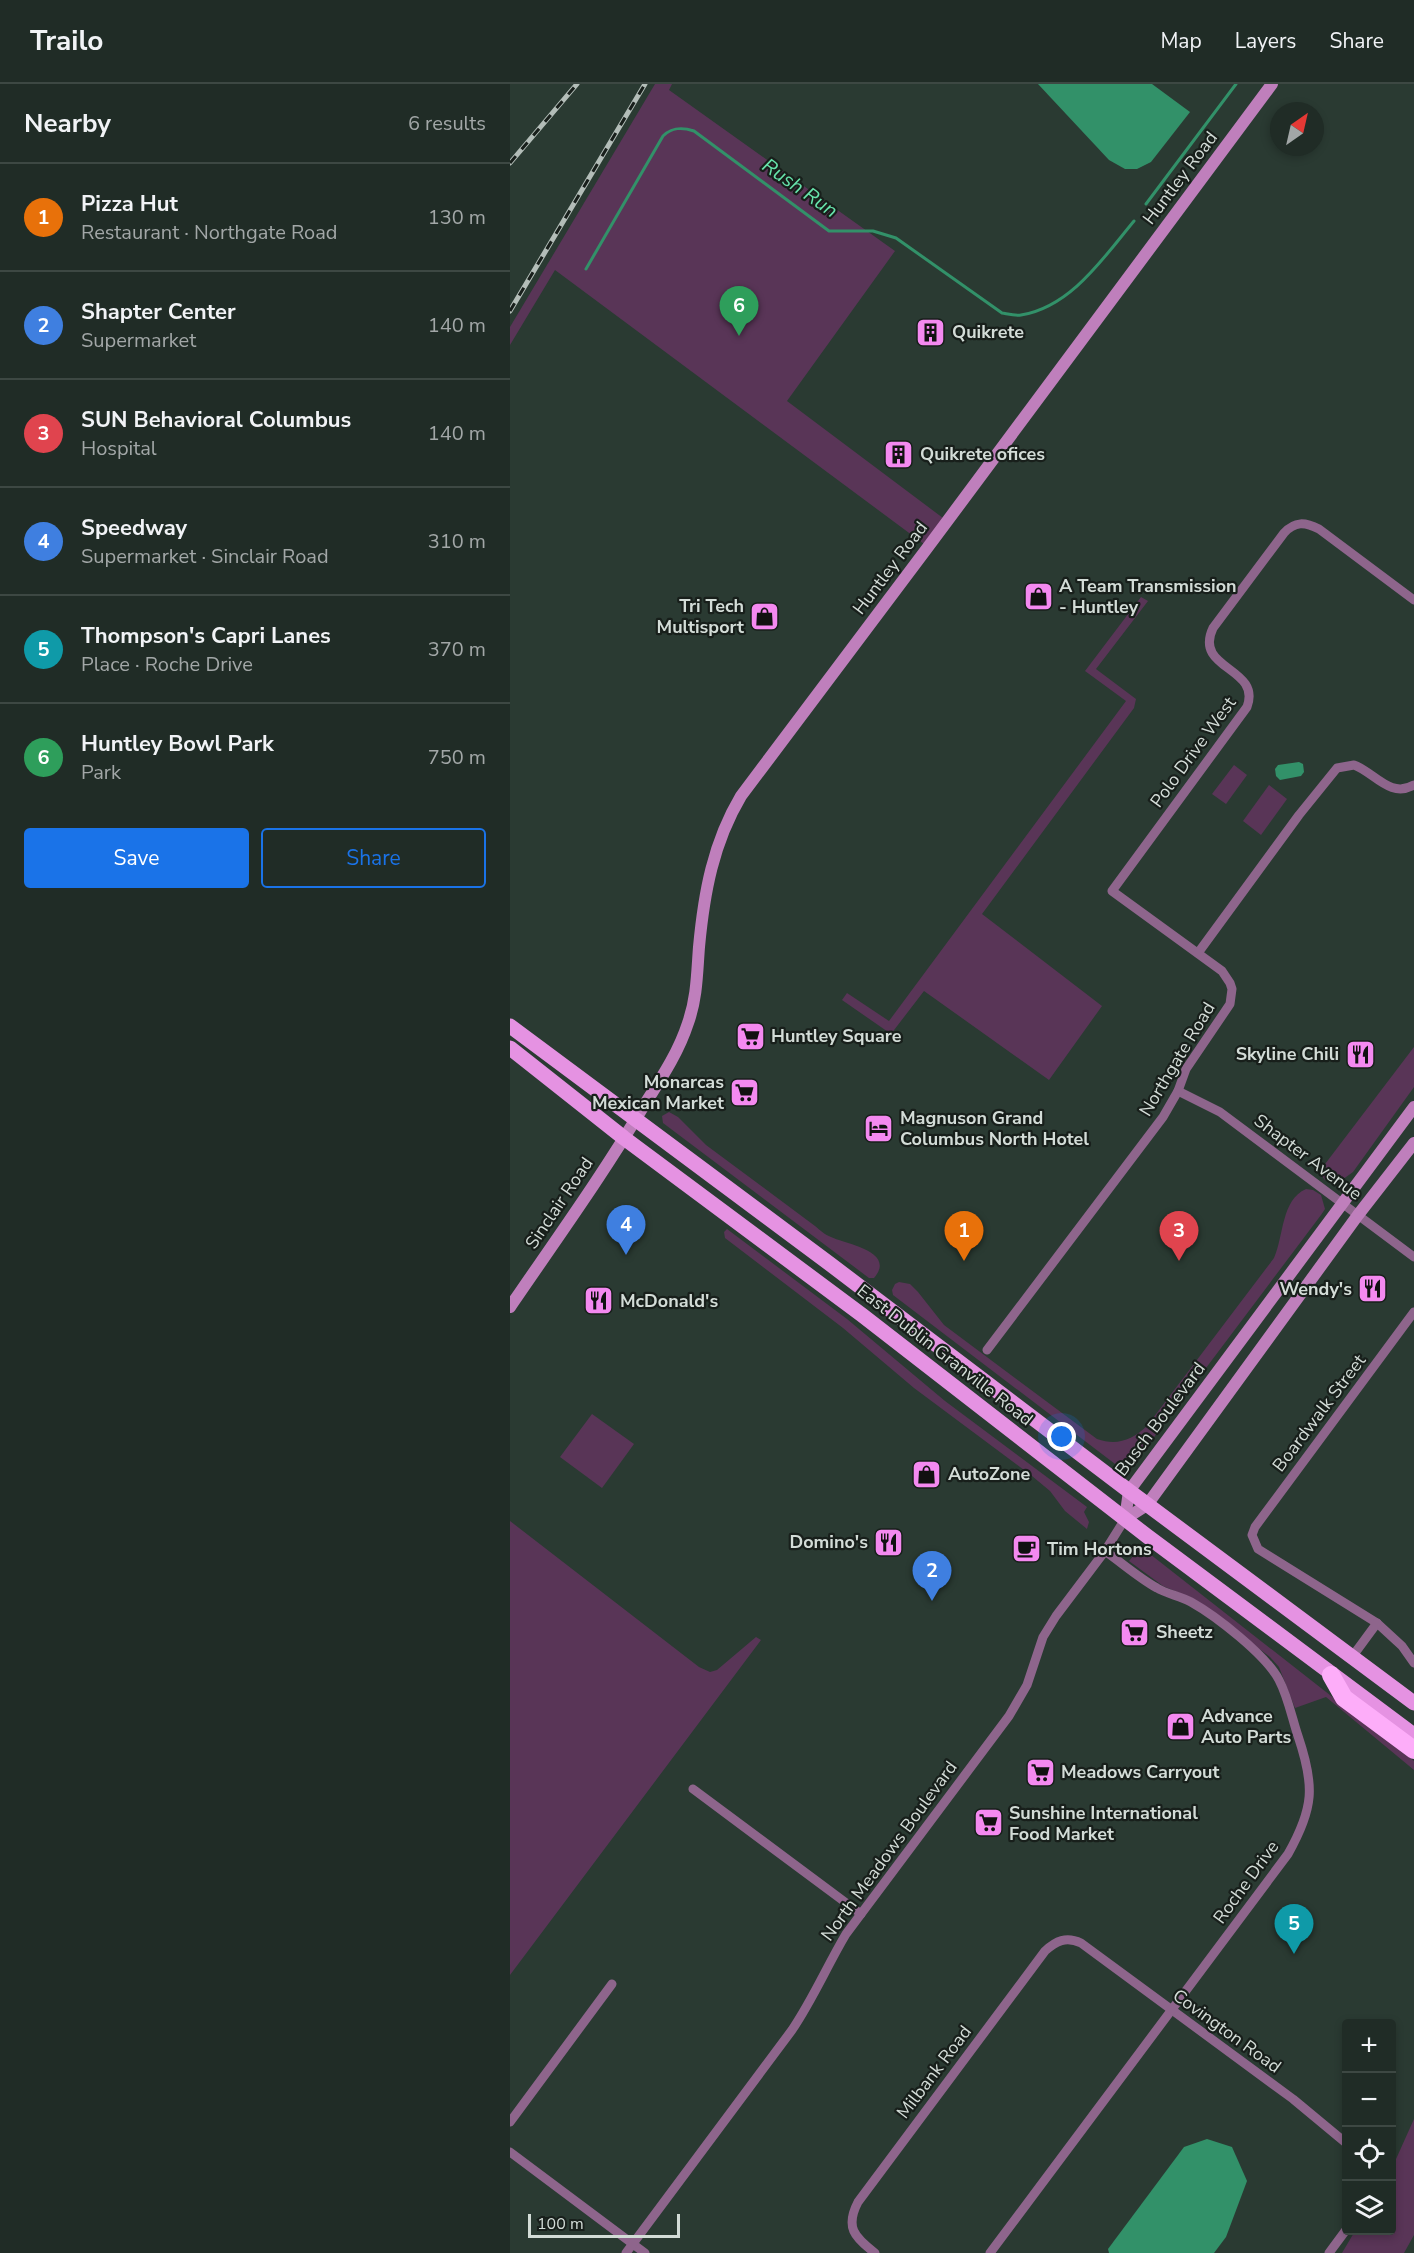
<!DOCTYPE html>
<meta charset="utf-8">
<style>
body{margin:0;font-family:"Nunito Sans",sans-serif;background:#28342e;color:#f1f3f6}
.controls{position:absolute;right:18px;bottom:18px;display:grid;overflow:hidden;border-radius:6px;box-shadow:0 3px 9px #0003}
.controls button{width:54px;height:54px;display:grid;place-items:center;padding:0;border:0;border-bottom:2px solid #3d4843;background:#202c26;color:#f1f3f6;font:30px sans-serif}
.compass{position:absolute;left:760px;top:18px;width:54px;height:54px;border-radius:50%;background:#202c26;box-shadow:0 3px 9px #0003;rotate:34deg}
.scale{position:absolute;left:18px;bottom:15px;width:152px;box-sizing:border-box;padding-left:6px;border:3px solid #d3dcd7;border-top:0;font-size:16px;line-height:21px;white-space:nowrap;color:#d3dcd7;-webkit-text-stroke:4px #181f1b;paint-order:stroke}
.you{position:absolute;left:552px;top:1353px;width:21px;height:21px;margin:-15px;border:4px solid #fff;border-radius:50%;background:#1a73e8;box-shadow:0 0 0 9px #1a73e833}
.badge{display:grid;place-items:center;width:39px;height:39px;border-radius:50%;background:#1a73e8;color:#fff;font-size:20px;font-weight:700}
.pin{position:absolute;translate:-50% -50px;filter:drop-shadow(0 2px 3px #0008)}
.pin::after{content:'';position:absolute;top:32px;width:21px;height:18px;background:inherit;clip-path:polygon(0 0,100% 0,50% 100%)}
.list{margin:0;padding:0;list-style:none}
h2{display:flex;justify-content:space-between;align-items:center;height:78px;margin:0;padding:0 24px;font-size:26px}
h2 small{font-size:20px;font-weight:400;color:#a2a7a7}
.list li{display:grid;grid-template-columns:39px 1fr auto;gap:18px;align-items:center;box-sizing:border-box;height:108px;padding:0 24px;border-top:2px solid #3d4843}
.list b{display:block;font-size:22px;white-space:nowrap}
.list p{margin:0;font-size:20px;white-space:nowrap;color:#a2a7a7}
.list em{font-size:20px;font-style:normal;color:#a2a7a7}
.actions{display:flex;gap:12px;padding:18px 24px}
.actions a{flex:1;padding:14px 0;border:2px solid #1a73e8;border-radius:6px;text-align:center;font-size:21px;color:#1a73e8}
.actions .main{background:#1a73e8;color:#fff}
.icon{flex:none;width:33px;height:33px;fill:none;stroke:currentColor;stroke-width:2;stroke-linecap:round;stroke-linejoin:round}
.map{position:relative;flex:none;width:904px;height:2169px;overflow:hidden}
header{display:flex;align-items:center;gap:36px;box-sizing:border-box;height:84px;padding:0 30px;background:#202c26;border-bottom:2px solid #3d4843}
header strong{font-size:28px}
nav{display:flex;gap:33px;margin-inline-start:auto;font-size:21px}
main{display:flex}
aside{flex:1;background:#202c26}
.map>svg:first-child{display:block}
.green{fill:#593557}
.water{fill:#329169}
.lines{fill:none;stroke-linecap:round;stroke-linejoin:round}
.stream{stroke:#329169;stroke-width:3}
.minor{stroke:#8e658c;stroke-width:9}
.secondary{stroke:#bf7fbc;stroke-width:12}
.primary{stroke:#e592e2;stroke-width:15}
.motorway{stroke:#fdadf9;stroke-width:18}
.rail-casing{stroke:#b3bdb8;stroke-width:5}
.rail{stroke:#181f1b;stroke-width:3;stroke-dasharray:9;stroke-linecap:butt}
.labels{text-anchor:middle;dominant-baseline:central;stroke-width:4.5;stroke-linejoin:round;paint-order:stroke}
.street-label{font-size:18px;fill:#d3dcd7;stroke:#181f1b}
.poi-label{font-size:18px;font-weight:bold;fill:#d3dcd7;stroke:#181f1b;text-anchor:start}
.water-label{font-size:20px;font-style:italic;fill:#67e4ac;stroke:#181f1b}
</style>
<header>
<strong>Trailo</strong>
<nav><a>Map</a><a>Layers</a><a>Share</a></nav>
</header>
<main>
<aside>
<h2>Nearby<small>6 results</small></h2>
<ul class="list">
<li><span class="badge" style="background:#e8710a">1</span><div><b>Pizza Hut</b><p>Restaurant · Northgate Road</p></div><em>130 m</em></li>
<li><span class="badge" style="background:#3f7fe0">2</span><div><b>Shapter Center</b><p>Supermarket</p></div><em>140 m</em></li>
<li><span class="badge" style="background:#e0444e">3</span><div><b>SUN Behavioral Columbus</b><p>Hospital</p></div><em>140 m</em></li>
<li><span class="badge" style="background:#3f7fe0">4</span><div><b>Speedway</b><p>Supermarket · Sinclair Road</p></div><em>310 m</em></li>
<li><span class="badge" style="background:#0f9aa8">5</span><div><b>Thompson's Capri Lanes</b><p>Place · Roche Drive</p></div><em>370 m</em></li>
<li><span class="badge" style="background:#2e9e5b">6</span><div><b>Huntley Bowl Park</b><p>Park</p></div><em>750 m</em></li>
</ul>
<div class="actions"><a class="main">Save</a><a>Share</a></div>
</aside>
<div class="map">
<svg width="904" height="2169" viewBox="0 0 904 2169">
<rect width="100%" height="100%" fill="#2a3a32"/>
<g class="green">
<polygon points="145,0 162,0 159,6 385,167 277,317 437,437 418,463 45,186 0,261 0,243"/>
<polygon points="631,513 638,517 586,585 626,615 624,624 472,830 592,922 539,996 414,907 381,950 332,916 337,909 379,937 616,617 575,587"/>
<polygon points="724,681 737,691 716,720 702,710"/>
<polygon points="759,701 777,715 751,751 733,737"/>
<polygon points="904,963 904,1003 843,1088 829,1098 815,1096 809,1088"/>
<path d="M159,1028L168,1033L196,1061L305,1142C310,1146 315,1151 321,1153C335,1160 387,1167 364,1194H359L153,1039L152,1032Z"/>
<path d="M796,1105L803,1106L811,1111L815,1125L811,1131L629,1373L621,1380L618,1376L612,1378V1382L609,1383L383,1211L382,1206L385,1200L389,1198L400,1200L408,1208L434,1241L587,1355C607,1362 622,1356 637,1342L764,1174C774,1152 771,1116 796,1105Z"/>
<polygon points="217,1145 337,1235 435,1317 577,1423 574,1428 579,1438 577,1445 555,1427 540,1407 522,1392 404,1304 333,1244 215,1154 214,1148"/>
<polygon points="82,1330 124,1360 92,1404 50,1373"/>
<polygon points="0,1437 189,1583 200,1588 207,1586 246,1553 251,1556 0,1891"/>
<polygon points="631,1463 904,1677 904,1686 816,1613 785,1624 769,1583 760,1573 684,1515 653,1502 619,1477"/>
<polygon points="904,2035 904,2151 894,2169 832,2169 845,2147 882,2146 882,2084"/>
</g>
<g class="water">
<polygon points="528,0 642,0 680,28 641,78 627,85 615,85 599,76"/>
<polygon points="789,678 793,680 794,688 791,692 770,696 766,692 765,685 768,681"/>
<polygon points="697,2055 722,2063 737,2097 716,2153 704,2169 599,2169 598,2165 674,2063"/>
</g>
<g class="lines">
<g class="stream">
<polyline points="636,120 726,0"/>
<path d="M76,185L153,52C162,43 172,43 184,47L319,147H363L386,154L492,229C498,230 505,232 511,231C561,223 594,173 624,137"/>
</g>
<g class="minor">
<path d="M688,869L789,731L827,684L844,681C864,688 880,715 904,701"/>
<polyline points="668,1007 710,1028 904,1173"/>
<polyline points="904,1228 745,1443 742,1451 748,1465 867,1539 892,1562 904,1579"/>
<path d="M477,1266L653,1033L668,1007L676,985L720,920L722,905L720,899L712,887L602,807L737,623C752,583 683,586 703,544L774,449C785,437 795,438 809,445L904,516"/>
<polyline points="842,1573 867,1539"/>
<polyline points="183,1705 351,1830"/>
<polyline points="0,2038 102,1900"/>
<polyline points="0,2068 135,2169"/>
<path d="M116,2169L282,1946C303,1915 317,1882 336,1850L499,1632L517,1601L533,1553L546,1532L595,1467L615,1435"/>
<path d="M365,2169C344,2153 335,2143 348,2118L535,1867C546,1857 556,1852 571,1859L783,2015L836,2059"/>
<path d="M480,2169L778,1770C804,1724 805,1702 788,1652C782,1634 778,1613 769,1596C756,1571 706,1532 681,1518C670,1512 657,1510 647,1504C629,1494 612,1479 595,1467"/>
<polyline points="819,2169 836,2146"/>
</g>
<g class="secondary">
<path d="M0,1223C45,1157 92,1092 133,1023C150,996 168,970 178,939C187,914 187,889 189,863C194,809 203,759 231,712L418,463L762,0"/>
<polyline points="615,1435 619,1407 904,1023"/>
<polyline points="615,1435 637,1421 848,1131 904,1059"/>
</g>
<g class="primary">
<polyline points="0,942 320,1180 619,1407 904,1619"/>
<polyline points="0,964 114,1054 352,1231 637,1452 904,1651"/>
</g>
<polyline class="motorway" points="821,1591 834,1614 904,1666"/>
<defs>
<g id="rail">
<polyline points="0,79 67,0"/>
<polyline points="0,227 135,0"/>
</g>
</defs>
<use href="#rail" class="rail-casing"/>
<use href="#rail" class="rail"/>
</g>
<defs>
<symbol id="building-square" viewBox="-11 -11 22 22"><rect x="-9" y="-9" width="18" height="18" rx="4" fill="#f489f0" stroke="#181f1b"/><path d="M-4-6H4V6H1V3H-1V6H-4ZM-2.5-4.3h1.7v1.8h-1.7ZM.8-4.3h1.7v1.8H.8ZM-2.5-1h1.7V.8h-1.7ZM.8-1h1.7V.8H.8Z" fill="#111"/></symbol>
<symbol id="shop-square" viewBox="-11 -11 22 22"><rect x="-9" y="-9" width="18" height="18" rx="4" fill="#f489f0" stroke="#181f1b"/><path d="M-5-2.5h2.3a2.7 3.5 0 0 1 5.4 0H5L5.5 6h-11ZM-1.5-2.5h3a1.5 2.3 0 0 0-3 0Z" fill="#111"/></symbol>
<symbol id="supermarket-square" viewBox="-11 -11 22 22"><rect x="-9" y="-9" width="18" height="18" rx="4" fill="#f489f0" stroke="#181f1b"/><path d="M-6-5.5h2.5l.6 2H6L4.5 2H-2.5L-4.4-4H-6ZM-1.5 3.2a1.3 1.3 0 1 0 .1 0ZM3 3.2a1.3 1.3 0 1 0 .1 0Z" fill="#111"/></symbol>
<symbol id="restaurant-square" viewBox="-11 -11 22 22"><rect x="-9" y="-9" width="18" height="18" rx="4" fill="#f489f0" stroke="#181f1b"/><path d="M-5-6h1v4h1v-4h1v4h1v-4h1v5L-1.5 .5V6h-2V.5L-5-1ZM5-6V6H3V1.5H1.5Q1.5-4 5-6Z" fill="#111"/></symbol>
<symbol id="hotel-square" viewBox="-11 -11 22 22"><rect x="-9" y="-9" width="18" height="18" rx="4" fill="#f489f0" stroke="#181f1b"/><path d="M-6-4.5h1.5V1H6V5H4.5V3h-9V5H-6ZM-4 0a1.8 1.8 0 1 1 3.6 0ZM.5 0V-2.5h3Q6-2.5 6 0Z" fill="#111"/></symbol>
<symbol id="cafe-square" viewBox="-11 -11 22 22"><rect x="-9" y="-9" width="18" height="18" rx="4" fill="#f489f0" stroke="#181f1b"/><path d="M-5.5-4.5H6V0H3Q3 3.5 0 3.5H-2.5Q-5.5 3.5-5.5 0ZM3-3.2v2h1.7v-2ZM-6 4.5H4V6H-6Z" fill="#111"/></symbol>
</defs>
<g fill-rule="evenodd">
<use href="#building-square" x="404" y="232" width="33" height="33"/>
<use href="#building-square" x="372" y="354" width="33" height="33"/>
<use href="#shop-square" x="512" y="496" width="33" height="33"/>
<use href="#shop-square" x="238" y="516" width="33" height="33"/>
<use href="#supermarket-square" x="224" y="936" width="33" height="33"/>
<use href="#restaurant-square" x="834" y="954" width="33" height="33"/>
<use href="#supermarket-square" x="218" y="992" width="33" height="33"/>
<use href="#hotel-square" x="352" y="1028" width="33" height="33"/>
<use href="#restaurant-square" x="846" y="1188" width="33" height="33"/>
<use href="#restaurant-square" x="72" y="1200" width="33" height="33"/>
<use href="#shop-square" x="400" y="1374" width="33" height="33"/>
<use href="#restaurant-square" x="362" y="1442" width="33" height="33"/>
<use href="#cafe-square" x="500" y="1448" width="33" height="33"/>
<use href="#supermarket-square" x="608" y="1532" width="33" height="33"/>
<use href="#shop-square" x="654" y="1626" width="33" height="33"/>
<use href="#supermarket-square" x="514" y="1672" width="33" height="33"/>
<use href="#supermarket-square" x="462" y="1722" width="33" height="33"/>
</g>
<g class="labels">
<g class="street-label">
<text transform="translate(670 94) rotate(-53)">Huntley Road</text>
<text transform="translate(380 484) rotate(-53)">Huntley Road</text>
<text transform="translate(683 668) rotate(-54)">Polo Drive West</text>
<text transform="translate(667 975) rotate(-59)">Northgate Road</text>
<text transform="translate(798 1073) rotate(37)">Shapter Avenue</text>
<text transform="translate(49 1119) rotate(-56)">Sinclair Road</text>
<text transform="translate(435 1271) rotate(38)">East Dublin Granville Road</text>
<text transform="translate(809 1329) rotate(-53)">Boardwalk Street</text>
<text transform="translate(650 1335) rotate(-53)">Busch Boulevard</text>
<text transform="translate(379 1767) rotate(-54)">North Meadows Boulevard</text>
<text transform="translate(736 1798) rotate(-54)">Roche Drive</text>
<text transform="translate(717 1947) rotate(36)">Covington Road</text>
<text transform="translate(424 1988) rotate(-53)">Milbank Road</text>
</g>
<g class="poi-label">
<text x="442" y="248">Quikrete</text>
<text x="410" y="370">Quikrete ofices</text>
<text x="549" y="502">A Team Transmission<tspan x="549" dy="21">- Huntley</tspan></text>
<text x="234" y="522" text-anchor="end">Tri Tech<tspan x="234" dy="21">Multisport</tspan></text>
<text x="261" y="952">Huntley Square</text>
<text x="829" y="970" text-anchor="end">Skyline Chili</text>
<text x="214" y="998" text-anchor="end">Monarcas<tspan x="214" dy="21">Mexican Market</tspan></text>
<text x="390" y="1034">Magnuson Grand<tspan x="390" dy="21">Columbus North Hotel</tspan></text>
<text x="842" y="1205" text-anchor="end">Wendy's</text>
<text x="110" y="1217">McDonald's</text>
<text x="438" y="1390">AutoZone</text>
<text x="358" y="1458" text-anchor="end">Domino's</text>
<text x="537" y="1465">Tim Hortons</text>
<text x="646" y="1548">Sheetz</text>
<text x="691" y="1632">Advance<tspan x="691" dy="21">Auto Parts</tspan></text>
<text x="551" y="1688">Meadows Carryout</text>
<text x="499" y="1729">Sunshine International<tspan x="499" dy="21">Food Market</tspan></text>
</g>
<g class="water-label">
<text transform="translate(290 104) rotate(35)">Rush Run</text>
</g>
</g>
</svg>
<div class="controls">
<button>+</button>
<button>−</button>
<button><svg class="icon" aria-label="locate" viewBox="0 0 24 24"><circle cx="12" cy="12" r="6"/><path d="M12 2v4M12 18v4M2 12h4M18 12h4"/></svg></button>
<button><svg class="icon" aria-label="layers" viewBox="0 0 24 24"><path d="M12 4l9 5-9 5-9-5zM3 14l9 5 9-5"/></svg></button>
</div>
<svg class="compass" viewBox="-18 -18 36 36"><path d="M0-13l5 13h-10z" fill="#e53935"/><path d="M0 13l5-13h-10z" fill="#a2a7a7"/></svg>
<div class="scale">100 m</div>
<div class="you"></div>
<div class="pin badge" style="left:454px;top:1177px;background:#e8710a">1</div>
<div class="pin badge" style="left:422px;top:1517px;background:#3f7fe0">2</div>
<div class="pin badge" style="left:669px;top:1177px;background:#e0444e">3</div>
<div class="pin badge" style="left:116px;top:1171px;background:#3f7fe0">4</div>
<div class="pin badge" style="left:784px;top:1870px;background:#0f9aa8">5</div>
<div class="pin badge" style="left:229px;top:252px;background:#2e9e5b">6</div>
</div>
</main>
